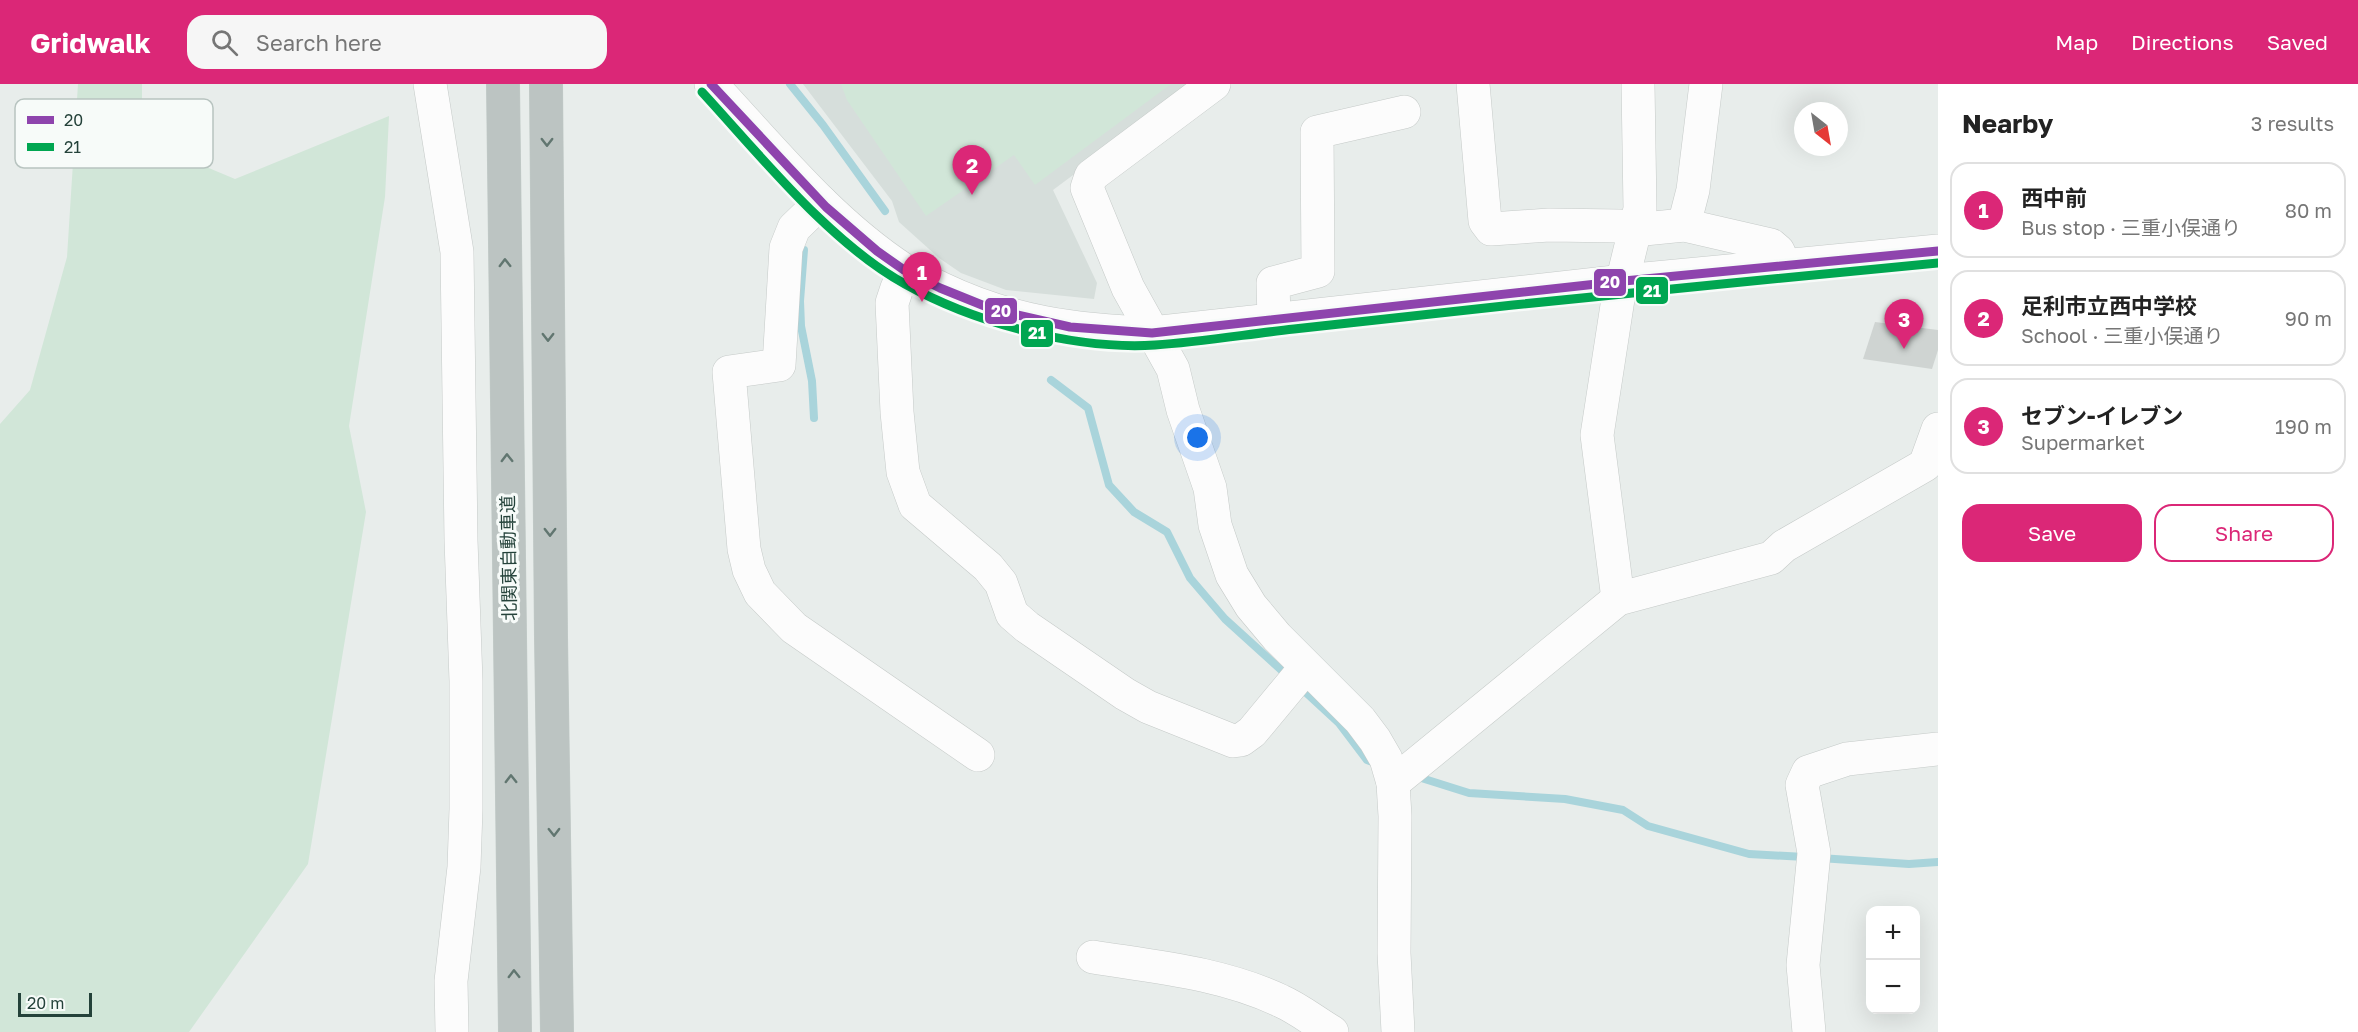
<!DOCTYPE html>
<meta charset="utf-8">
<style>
body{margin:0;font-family:"Golos Text","Noto Sans JP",sans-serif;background:#f6f6f6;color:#222}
.controls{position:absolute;right:18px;bottom:18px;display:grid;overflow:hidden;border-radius:12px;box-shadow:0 6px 24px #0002}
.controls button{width:54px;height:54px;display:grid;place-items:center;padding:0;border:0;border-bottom:2px solid #e0e0e0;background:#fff;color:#222;font:30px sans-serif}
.compass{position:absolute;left:1794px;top:18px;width:54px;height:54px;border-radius:50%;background:#fff;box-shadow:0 6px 24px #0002;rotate:149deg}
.scale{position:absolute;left:18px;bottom:15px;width:74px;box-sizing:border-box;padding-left:6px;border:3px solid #24423a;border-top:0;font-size:16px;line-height:21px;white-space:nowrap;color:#24423a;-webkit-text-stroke:4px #f7fbf9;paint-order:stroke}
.you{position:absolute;left:1198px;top:354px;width:21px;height:21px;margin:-15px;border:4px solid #fff;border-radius:50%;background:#1a73e8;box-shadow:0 0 0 9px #1a73e833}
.badge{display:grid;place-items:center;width:39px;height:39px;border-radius:50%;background:#db2777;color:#fff;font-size:20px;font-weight:700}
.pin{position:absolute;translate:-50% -50px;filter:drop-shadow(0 2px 3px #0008)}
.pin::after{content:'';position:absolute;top:32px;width:21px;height:18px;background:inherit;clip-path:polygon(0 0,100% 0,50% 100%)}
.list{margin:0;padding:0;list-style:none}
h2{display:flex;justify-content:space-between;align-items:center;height:78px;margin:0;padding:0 24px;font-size:26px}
h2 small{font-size:20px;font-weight:400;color:#767676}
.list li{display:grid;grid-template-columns:39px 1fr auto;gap:18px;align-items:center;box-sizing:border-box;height:96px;margin:0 12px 12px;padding:0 12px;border:2px solid #e0e0e0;border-radius:18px}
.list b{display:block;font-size:22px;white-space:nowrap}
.list p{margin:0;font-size:20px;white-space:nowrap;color:#767676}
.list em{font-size:20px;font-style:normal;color:#767676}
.actions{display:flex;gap:12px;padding:18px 24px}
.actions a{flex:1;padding:14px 0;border:2px solid #db2777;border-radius:18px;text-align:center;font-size:21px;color:#db2777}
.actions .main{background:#db2777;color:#fff}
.icon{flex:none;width:33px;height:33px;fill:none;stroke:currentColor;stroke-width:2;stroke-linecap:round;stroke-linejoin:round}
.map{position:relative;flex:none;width:1938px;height:948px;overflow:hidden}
header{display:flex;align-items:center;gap:36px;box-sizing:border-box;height:84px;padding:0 30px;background:#db2777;color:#fff}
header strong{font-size:28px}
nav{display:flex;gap:33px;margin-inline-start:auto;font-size:21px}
.search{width:420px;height:54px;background:#f6f6f6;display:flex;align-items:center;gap:15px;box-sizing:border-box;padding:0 21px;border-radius:18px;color:#767676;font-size:22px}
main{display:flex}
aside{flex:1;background:#fff}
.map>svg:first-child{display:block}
.built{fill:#d6dedb}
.green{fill:#d1e6d8}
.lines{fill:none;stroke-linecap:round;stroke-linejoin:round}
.stream{stroke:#a9d4db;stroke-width:8}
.building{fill:#cfd4d2}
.minor-casing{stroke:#c5cac8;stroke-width:34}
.highway-casing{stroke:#c3ccc9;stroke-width:34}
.minor{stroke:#fcfcfc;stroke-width:33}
.highway{stroke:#bcc4c2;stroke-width:33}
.bus-1-casing{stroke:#f7fbf9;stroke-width:14}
.bus-2-casing{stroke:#f7fbf9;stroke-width:14}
.bus-1{stroke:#8e44ad;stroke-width:9}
.bus-2{stroke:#00a651;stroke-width:9}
.oneway{stroke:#617670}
.labels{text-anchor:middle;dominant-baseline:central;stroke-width:6;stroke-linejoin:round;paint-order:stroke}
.street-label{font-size:18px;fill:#24423a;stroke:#f7fbf9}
.key{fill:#f7fbf9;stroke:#b8c4c0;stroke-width:1.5}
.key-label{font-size:16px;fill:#24423a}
.line-badge{stroke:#f7fbf9;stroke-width:2}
.badge-label{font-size:16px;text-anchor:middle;font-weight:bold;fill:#fff}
</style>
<header>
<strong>Gridwalk</strong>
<div class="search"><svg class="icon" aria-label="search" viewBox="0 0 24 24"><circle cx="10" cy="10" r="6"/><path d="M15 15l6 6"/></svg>Search here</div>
<nav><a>Map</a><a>Directions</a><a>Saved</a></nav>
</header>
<main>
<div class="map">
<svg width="1938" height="948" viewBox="0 0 1938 948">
<rect width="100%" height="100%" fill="#e8edeb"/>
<polygon class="built" points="803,0 1195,0 1053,106 1097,199 1094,215 1006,206 961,189 939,174 899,138 892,117"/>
<g class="green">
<polygon points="78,0 142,0 142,56 235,95 389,32 385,113 349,342 366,428 308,780 189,948 0,948 0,340 30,306 67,173"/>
<polygon points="841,0 1171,0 1035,101 1014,71 926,132 847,16"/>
</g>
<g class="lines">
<g class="stream">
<polyline points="790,0 823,41 885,127"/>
<polyline points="804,166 800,217 801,242 812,297 814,334"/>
<polyline points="1051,296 1088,324 1109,401 1134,428 1167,448 1190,494 1225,535 1289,593"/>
<polyline points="1300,603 1339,639 1367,676 1375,679"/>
<polyline points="1415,692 1469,709 1565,715 1623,726 1648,742 1749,770 1805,773"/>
<polyline points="1820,774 1909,780 1938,778"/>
</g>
</g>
<polygon class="building" points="1875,238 1938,246 1938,266 1932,285 1863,275"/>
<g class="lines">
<defs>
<g id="minor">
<polyline points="430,0 457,168 461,456 466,597 466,725 464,783 451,897 452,948"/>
<path d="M711,0C772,65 829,137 904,186C915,193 928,198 940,204C1011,238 1075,247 1152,249L1624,197L1938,167"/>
<polyline points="1214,0 1091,92 1087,104 1128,204 1173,285 1183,326 1210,404 1215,441 1232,491 1251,522 1277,553 1360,636 1375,656 1386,675 1393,699 1395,732 1394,869 1398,948"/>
<polyline points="1473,0 1485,137 1491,145 1549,141 1620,142 1634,146 1684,141 1771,161 1778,167 1785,182"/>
<polyline points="821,118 794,144 786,164 779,281 729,288 744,465 749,486 760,509 794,544 978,671"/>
<polyline points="1684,141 1693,106 1706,0"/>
<polyline points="905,187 897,204 892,219 897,328 903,388 915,421 988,483 1001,499 1012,530 1027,543 1125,610 1148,623 1233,657 1241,656 1252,648 1306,583"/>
<polyline points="1274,235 1273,199 1318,187 1317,48 1404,28"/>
<polyline points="1618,515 1597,351 1618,215 1640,125 1638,0"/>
<polyline points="1393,699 1618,515 1771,474 1784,462 1925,381 1938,345"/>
<path d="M1093,873C1156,883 1222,889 1281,917C1299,925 1315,938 1332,948"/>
<polyline points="1809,948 1803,881 1814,769 1802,701 1808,688 1847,675 1938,665"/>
</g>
<g id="highway">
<polyline points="503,0 515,948"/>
<polyline points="546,0 551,553 557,948"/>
</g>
</defs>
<use href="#minor" class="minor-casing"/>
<use href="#highway" class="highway-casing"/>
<use href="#minor" class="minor"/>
<use href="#highway" class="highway"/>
<defs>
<polyline id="bus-1" points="711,0 826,123 877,167 904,186 940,204 992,225 1070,243 1152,249 1624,197 1938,167"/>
<path id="bus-2" d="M702,8C760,71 830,159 905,200C975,239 1075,266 1155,261C1201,258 1248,250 1294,245C1367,237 1440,229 1513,221C1655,206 1796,193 1938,179"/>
</defs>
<use href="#bus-1" class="bus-1-casing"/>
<use href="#bus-2" class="bus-2-casing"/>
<use href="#bus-1" class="bus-1"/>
<use href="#bus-2" class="bus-2"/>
</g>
<defs><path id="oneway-chevron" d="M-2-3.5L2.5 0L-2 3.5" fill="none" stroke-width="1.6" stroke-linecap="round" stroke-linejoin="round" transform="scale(1.5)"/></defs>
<g class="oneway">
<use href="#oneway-chevron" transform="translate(547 58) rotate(90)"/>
<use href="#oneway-chevron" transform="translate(505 179) rotate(-91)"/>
<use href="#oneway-chevron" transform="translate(548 253) rotate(90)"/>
<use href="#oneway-chevron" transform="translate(507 374) rotate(-91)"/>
<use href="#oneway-chevron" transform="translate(550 448) rotate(90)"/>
<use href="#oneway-chevron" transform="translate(511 695) rotate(-91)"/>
<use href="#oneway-chevron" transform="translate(554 748) rotate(89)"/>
<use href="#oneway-chevron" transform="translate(514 890) rotate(-91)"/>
</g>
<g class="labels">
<g class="street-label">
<text transform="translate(508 474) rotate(-91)">北関東自動車道</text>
</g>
</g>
<rect x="15" y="15" width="198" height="69" rx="9" class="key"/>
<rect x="27" y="32" width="27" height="8" fill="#8e44ad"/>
<rect x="27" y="59" width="27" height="8" fill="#00a651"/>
<g class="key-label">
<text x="64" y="42">20</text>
<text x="64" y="69">21</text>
</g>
<g class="line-badge">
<rect x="1593" y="184" width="34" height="29" rx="6" fill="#8e44ad"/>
<rect x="1635" y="192" width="34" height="29" rx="6" fill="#00a651"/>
<rect x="984" y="213" width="34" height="28" rx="6" fill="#8e44ad"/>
<rect x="1020" y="235" width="34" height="29" rx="6" fill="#00a651"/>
</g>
<g class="badge-label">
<text x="1610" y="204">20</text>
<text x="1652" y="213">21</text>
<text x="1001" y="233">20</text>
<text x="1037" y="255">21</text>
</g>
</svg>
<div class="controls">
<button>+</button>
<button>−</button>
</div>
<svg class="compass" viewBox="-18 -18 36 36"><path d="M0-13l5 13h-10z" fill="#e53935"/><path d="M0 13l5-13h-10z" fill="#767676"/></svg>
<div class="scale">20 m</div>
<div class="you"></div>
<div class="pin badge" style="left:922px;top:218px">1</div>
<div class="pin badge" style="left:972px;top:111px">2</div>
<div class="pin badge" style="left:1904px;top:265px">3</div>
</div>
<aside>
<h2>Nearby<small>3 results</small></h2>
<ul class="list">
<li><span class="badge">1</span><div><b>西中前</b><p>Bus stop · 三重小俣通り</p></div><em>80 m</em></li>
<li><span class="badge">2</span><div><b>足利市立西中学校</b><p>School · 三重小俣通り</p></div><em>90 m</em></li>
<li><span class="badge">3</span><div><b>セブン-イレブン</b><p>Supermarket</p></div><em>190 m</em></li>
</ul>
<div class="actions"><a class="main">Save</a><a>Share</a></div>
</aside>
</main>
